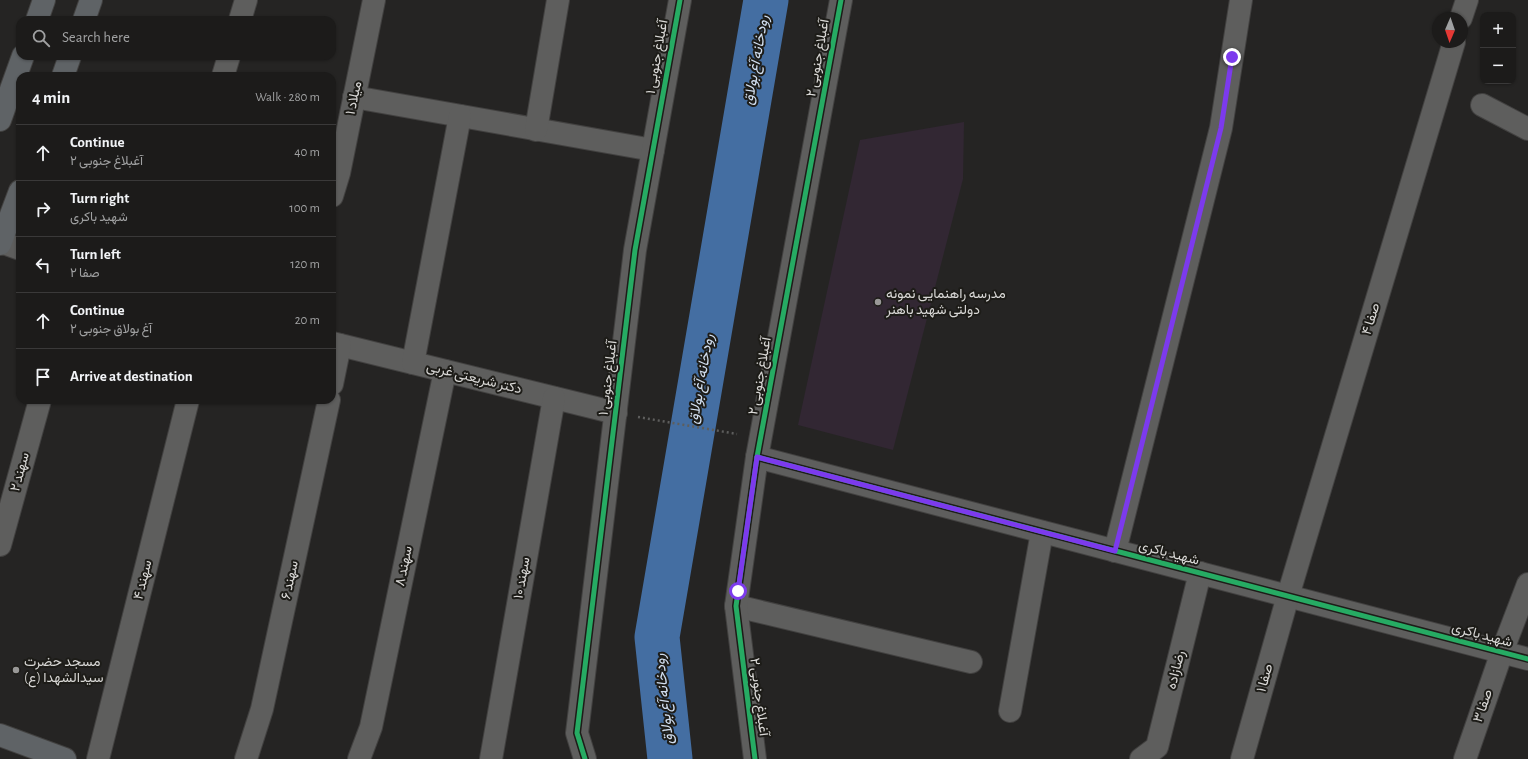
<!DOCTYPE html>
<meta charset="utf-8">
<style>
body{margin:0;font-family:"Alegreya Sans",Vazirmatn,sans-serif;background:#292827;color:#f1f3f6}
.controls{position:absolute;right:12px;top:12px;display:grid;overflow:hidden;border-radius:8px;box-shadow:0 1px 3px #0004}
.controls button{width:36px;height:36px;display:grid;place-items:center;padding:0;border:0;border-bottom:1px solid #3a3939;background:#1c1b1a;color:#f1f3f6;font:20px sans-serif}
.compass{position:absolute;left:1432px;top:12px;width:36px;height:36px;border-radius:50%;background:#1c1b1a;box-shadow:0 1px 3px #0004;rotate:182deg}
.stop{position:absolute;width:12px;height:12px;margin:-9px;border:3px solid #7c3aed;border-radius:50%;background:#fff}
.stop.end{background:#7c3aed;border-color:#fff;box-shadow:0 1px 4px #0008}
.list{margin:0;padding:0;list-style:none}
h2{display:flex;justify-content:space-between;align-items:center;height:52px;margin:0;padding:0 16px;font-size:17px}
h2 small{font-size:13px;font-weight:400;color:#a0a1a2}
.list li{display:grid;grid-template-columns:26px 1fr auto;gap:12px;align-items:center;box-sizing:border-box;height:56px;padding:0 16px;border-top:1px solid #3a3939}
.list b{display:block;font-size:15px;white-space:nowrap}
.list p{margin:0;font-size:13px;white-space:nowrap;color:#a0a1a2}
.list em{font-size:13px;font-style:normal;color:#a0a1a2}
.icon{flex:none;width:22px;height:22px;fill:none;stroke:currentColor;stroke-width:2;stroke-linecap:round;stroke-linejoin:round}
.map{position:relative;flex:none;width:1528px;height:759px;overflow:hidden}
.search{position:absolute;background:#1c1b1a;box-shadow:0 1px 3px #0004;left:16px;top:16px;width:320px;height:44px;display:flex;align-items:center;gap:10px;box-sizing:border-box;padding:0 14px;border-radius:12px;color:#a0a1a2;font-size:15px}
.panel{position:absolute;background:#1c1b1a;box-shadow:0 1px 3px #0004;left:16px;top:72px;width:320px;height:332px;border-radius:12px}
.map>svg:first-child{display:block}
.education{fill:#322733}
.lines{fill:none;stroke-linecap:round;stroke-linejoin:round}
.river{stroke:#446ea2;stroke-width:45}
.minor-casing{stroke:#424140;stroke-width:24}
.major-casing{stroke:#424140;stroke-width:24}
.path{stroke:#5e5e5d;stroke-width:2.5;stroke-dasharray:2 3;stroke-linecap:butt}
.minor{stroke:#5e5e5d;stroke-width:22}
.major{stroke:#5f6366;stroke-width:22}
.cycleway-casing{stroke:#1d1c18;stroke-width:8}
.cycleway{stroke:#26ab63;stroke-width:5}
.route{stroke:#7c3aed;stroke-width:5}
.poi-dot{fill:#999897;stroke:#1d1c18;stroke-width:1.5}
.labels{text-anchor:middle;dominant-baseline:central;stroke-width:4;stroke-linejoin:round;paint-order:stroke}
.street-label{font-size:14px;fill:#d8d7d5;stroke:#1d1c18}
.poi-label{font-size:14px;fill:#d8d7d5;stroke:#1d1c18;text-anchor:start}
.water-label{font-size:15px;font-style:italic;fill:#d1deef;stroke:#1d1c18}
</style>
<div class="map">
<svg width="1528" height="759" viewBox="0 0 1528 759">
<rect width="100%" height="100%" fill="#252423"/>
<polygon class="education" points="964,122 963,179 893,450 798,425 860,140"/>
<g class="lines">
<polyline class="river" points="670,759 657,637 766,0"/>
<defs>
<g id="minor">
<polyline points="1461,18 1467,0"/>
<polyline points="240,20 246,0"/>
<polyline points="223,76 229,56"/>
<polyline points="354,97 653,150"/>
<polyline points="1482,105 1528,129"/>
<polyline points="536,130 558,0"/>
<polyline points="332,196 339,173 374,0"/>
<polyline points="1,242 20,249"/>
<polyline points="332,343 616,413"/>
<polyline points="413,363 460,116"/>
<polyline points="332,384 340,345"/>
<polyline points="757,457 1528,659"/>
<polyline points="0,545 40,400"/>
<polyline points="1115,551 1221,128 1241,0"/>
<polyline points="736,606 971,662"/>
<polyline points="1010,711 1042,532"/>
<polyline points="98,759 188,400"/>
<polyline points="246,759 262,709 329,400"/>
<polyline points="359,759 371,727 445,371"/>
<polyline points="491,759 554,398"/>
<polyline points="585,759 577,733 635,250 680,0"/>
<polyline points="755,759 736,606 757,457 841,0"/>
<polyline points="1141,759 1157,747 1200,573"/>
<polyline points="1242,759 1288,596 1454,42"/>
<polyline points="1465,759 1502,652 1528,584"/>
</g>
<g id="major">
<polyline points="37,20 44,0"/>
<polyline points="84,20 91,0"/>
<polyline points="63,76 70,56"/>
<polyline points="0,120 23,56"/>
<polyline points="0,244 20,191"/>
<polyline points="0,735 65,759"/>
</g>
</defs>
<use href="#minor" class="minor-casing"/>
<use href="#major" class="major-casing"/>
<polyline class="path" points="638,417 737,434"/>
<use href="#minor" class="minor"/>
<use href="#major" class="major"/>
<defs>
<g id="cycleway">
<polyline points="757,457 1528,659"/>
<polyline points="585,759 577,733 635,250 680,0"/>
<polyline points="755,759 736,606 757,457 841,0"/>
</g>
</defs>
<use href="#cycleway" class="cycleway-casing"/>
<use href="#cycleway" class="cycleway"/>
</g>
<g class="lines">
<polyline class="route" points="738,591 757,457 1115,551 1221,128 1232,57"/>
</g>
<g class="poi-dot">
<circle cx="878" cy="302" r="4"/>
<circle cx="16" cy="670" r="4"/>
</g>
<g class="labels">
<g class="street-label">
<text transform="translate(657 57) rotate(-80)">آغبلاغ جنوبی ۱</text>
<text transform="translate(818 58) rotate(-80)">آغبلاغ جنوبی ۲</text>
<text transform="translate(354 98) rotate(-78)">میلاد ۱</text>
<text transform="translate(1371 319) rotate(-73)">صفا ۴</text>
<text transform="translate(760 376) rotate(-80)">آغبلاغ جنوبی ۲</text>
<text transform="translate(474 378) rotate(14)">دکتر شریعتی غربی</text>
<text transform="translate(608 378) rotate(-83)">آغبلاغ جنوبی ۱</text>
<text transform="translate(20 472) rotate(-75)">سهند ۲</text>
<text transform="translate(1169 553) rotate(15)">شهید باکری</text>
<text transform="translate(404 566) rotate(-78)">سهند ۸</text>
<text transform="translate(522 578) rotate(-80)">سهند ۱۰</text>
<text transform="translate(143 580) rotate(-76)">سهند ۴</text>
<text transform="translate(290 580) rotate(-78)">سهند ۶</text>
<text transform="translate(1482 635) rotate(15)">شهید باکری</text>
<text transform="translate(1176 670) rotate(-76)">رضازاده</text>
<text transform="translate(1265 678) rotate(-74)">صفا ۱</text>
<text transform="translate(759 697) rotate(83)">آغبلاغ جنوبی ۲</text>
<text transform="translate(1483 706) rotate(-71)">صفا ۳</text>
</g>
<g class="poi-label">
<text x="886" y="294">مدرسه راهنمایی نمونه<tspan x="886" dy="16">دولتی شهید باهنر</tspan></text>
<text x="24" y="662">مسجد حضرت<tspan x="24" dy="16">سیدالشهدا (ع)</tspan></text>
</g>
<g class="water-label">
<text transform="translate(756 60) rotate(-80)">رودخانه آغ بولاق</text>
<text transform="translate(701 379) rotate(-80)">رودخانه آغ بولاق</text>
<text transform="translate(664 699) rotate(-96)">رودخانه آغ بولاق</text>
</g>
</g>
</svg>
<div class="controls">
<button>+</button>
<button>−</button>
</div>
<svg class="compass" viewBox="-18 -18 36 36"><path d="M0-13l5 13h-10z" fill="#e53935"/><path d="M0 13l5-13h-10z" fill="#a0a1a2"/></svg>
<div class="stop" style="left:738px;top:591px"></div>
<div class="stop end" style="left:1232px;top:57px"></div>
<div class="search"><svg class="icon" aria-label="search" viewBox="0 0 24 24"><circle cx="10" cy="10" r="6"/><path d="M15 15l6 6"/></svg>Search here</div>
<section class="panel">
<h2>4 min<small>Walk · 280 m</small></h2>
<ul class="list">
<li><svg class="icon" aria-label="ahead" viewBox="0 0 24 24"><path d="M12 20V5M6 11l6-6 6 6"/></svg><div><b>Continue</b><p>آغبلاغ جنوبی ۲</p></div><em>40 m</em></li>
<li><svg class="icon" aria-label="right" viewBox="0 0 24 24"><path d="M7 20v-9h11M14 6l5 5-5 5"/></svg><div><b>Turn right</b><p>شهید باکری</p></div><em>100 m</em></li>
<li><svg class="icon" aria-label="left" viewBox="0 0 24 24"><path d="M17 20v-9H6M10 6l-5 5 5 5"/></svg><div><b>Turn left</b><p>صفا ۲</p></div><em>120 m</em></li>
<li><svg class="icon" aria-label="ahead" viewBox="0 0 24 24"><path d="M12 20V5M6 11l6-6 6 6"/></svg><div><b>Continue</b><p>آغ بولاق جنوبی ۲</p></div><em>20 m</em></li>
<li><svg class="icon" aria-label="arrive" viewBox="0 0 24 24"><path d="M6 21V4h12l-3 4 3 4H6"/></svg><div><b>Arrive at destination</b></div></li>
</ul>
</section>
</div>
